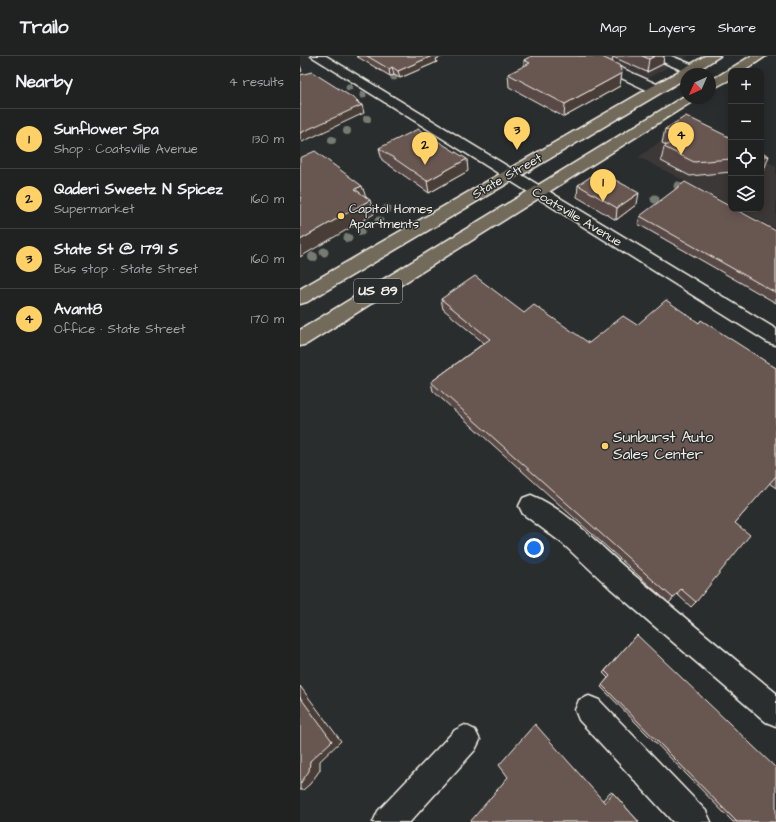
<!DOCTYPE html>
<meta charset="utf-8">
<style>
body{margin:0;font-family:"Architects Daughter",sans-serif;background:#2d2f2f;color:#f1f3f6}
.controls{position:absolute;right:12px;top:12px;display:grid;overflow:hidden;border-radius:8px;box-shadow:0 2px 10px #0003}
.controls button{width:36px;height:36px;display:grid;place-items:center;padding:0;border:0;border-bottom:1px solid #3d3f40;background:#202222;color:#f1f3f6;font:20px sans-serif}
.compass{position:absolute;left:380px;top:12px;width:36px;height:36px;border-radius:50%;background:#202222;box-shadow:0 2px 10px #0003;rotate:225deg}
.you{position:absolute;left:234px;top:492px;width:14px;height:14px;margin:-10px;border:3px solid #fff;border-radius:50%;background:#1a73e8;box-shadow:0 0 0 6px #1a73e833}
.badge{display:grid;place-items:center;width:26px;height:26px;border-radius:50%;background:#ffd166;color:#111;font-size:13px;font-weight:700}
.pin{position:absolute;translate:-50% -33px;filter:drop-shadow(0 1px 2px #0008)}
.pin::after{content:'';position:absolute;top:21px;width:14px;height:12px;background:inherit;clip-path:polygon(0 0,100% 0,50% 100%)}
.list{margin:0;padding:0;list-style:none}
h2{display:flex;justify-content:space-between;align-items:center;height:52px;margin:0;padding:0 16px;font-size:17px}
h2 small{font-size:13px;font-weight:400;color:#a2a4a5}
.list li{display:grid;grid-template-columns:26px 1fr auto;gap:12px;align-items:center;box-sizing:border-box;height:60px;padding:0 16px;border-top:1px solid #3d3f40}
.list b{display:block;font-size:15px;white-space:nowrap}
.list p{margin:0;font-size:13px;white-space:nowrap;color:#a2a4a5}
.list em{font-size:13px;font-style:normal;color:#a2a4a5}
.icon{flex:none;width:22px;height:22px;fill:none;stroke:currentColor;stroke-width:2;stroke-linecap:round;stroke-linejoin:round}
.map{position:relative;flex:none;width:476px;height:766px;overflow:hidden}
header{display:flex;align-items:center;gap:24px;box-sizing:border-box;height:56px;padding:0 20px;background:#202222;border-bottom:1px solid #3d3f40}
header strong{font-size:19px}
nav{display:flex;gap:22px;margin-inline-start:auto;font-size:14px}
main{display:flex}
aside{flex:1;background:#202222}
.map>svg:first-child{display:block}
.built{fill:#3d3938}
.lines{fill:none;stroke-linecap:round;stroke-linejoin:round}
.minor-casing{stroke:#f4f1e8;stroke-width:3}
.major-casing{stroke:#f4f1e8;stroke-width:3}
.minor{fill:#2a2d2e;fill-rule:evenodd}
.major{fill:#726b5a;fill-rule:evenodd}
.tree{fill:#777b73}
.wall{fill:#594a46;stroke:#f4f1e8}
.shaded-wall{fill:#493c39;stroke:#f4f1e8}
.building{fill:#685651;stroke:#f4f1e8}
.poi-dot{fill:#ffd166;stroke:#2a2d2e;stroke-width:1.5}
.labels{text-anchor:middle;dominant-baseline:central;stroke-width:3;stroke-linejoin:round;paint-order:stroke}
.far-street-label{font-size:13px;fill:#f4f1e8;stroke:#2a2d2e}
.far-poi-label{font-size:13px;fill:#f4f1e8;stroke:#2a2d2e;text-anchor:start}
.shield{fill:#2a2d2e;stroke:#b7b6b0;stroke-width:1}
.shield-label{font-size:14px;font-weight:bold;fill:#f4f1e8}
.poi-label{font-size:15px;fill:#f4f1e8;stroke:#2a2d2e;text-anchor:start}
</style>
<header>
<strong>Trailo</strong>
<nav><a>Map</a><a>Layers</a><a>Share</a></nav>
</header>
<main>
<aside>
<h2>Nearby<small>4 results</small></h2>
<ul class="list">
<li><span class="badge">1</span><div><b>Sunflower Spa</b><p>Shop · Coatsville Avenue</p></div><em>130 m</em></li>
<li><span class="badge">2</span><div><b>Qaderi Sweetz N Spicez</b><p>Supermarket</p></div><em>160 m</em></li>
<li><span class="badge">3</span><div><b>State St @ 1791 S</b><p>Bus stop · State Street</p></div><em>160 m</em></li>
<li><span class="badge">4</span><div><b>Avant8</b><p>Office · State Street</p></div><em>170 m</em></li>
</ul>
</aside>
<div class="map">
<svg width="476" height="766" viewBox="0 0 476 766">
<rect width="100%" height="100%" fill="#2a2d2e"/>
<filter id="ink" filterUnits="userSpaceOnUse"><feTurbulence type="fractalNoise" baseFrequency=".025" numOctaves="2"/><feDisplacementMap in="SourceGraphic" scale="8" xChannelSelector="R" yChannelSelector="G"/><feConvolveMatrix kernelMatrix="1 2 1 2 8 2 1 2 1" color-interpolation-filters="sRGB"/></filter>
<g filter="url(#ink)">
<g class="built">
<polygon points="300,0 388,0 348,22"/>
<polygon points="387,66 431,88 431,149 339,101"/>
<polygon points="461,103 476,110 476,173 439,153 461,153"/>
</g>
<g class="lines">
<defs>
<g id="minor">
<polygon points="11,0 26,0 476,273 476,289 469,287"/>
<polygon points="279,0 295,0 361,30 363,33 361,36 351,36 281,3"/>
<polygon points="354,0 371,0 396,10 397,13 396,16 386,16 356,3"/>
<path d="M231,439C265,452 301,491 329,515C378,556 427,597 476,637V670L466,666L310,532L262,487L223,458L219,450L223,442Z"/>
<polygon points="289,640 299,644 406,755 411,766 373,766 279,664 275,654 279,644"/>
<polygon points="165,669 175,674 180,684 175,694 110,766 73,766 78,755 155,674"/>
</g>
<g id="major">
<polygon points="405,0 420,0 392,18 386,18 386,22 7,246 0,248 0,233"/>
<polygon points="451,0 466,0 444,15 431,15 431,23 410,34 410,25"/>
<polygon points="386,39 386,42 398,42 7,288 0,290 0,274"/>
</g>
</defs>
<use href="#minor" class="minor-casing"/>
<use href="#major" class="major-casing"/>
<use href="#minor" class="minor"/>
<use href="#major" class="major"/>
</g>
<g class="tree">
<circle cx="94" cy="21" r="3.5"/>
<circle cx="49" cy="31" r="3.5"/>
<circle cx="63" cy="39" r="3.5"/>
<circle cx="67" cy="63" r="4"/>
<circle cx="47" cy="75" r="4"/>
<circle cx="32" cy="84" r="4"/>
<circle cx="378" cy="130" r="4.5"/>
<circle cx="355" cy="143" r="4.5"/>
<circle cx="87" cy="153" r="4.5"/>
<circle cx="79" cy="165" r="4.5"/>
<circle cx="61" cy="175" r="4.5"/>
<circle cx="48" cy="182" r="4.5"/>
<circle cx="24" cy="196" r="4.5"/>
<circle cx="13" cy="201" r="5"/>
</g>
<g class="wall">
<polygon points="56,0 143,0 136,3 137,6 100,22 94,19 90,20"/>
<polygon points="232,0 364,0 363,8 347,16 313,1 312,6 320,30 264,61 209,31 208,18 224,11 224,4"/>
<polygon points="365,73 431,82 431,116 390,120 361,105 364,91 366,89 362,87"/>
<polygon points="79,92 168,115 129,137 82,104"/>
<polygon points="461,96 469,100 464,114 461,114"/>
<polygon points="278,129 337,148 316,164 277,141"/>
<polygon points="340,160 476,175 476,247 338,168"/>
<polygon points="141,243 224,257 289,287 337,269 399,267 476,312 476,432 469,427 435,467 396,546 391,551 377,538 369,547 133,335 131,326 184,287 143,253"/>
<polygon points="337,579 476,766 433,766 301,631 308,622 303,617"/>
<polygon points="310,736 313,737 339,766 170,766 303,744"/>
</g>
<g class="shaded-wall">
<polygon points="132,0 143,0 136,3 137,6 100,22 98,15"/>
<polygon points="355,0 364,0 363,8 347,16 349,3"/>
<polygon points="0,9 2,15 0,17"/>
<polygon points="92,11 94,19 90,20 89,13"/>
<polygon points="322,17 320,30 264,61 265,48"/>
<polygon points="58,45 60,50 62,49 64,57 2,86 0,82 0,77"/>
<polygon points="167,103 168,115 129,137 127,125"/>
<polygon points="62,130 67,144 55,133"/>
<polygon points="339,137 337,148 316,164 317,152"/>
<polygon points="70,144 74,158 0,201 0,184"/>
<polygon points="0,630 41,685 20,705 20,714 10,728 3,734 0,734 0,728 10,705 0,641"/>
</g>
<g class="building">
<polygon points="67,0 132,0 98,15 92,11 89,13"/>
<polygon points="232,0 300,0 319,9 322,17 265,48 208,18 230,7 224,4"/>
<polygon points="342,0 355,0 349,3"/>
<polygon points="12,16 58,45 56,46 62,49 0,77 0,49 1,49 0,48 0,19"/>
<polygon points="386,60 431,82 431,103 394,106 364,91 380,81 365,73"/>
<polygon points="118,73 167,103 127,125 79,92"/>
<polygon points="15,95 62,130 55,133 70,144 0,184 0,142 1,142 0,141 0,102"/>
<polygon points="461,96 469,100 461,100"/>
<polygon points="299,115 339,137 317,152 278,129"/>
<polygon points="385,126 431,151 431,153 435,153 476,175 476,237 340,160"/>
<polygon points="175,220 224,257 234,249 289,287 323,260 337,269 366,244 399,267 401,264 476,312 476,420 435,467 450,479 396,546 381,533 373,542 131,326 190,283 141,243"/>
<polygon points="337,579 476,712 476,766 437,766 302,629 310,620 305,615"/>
<polygon points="0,641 32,685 10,705 9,715 0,728"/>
<polygon points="235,668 305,747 313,737 339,766 170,766 208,721 199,709"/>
</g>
</g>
<g class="poi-dot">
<circle cx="41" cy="160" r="4"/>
<circle cx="305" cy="390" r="4"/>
</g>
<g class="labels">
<g class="far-street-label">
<text transform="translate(207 120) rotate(-30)">State Street</text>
<text transform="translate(277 161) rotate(31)">Coatsville Avenue</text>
</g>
<g class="far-poi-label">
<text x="49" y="153">Capitol Homes<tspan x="49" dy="15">Apartments</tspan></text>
</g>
<rect class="shield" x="54" y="223" width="48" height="24" rx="3"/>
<g class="shield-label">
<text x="78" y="235">US 89</text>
</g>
<g class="poi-label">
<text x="313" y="381">Sunburst Auto<tspan x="313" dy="17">Sales Center</tspan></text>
</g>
</g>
</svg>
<div class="controls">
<button>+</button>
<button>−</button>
<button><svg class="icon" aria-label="locate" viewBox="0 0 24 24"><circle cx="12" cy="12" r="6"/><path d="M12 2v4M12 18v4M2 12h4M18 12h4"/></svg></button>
<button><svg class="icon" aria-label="layers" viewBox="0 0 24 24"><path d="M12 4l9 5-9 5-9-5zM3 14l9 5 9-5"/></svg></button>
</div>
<svg class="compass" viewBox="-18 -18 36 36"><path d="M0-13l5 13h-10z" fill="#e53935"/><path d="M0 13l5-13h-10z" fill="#a2a4a5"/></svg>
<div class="you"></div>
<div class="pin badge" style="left:303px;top:146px">1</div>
<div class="pin badge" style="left:125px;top:109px">2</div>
<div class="pin badge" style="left:217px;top:94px">3</div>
<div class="pin badge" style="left:381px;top:99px">4</div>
</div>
</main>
